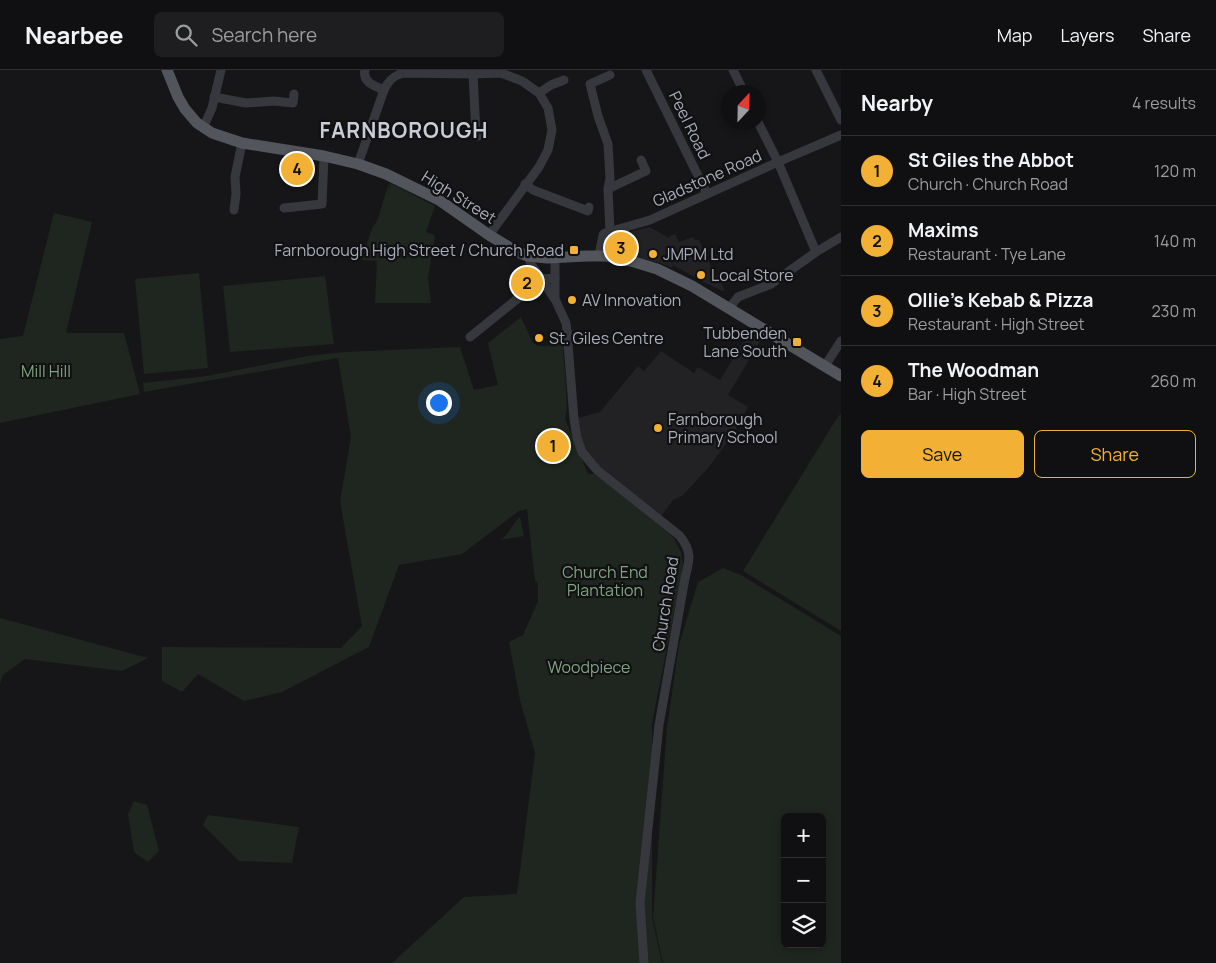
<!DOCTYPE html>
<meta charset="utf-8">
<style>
body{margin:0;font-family:Manrope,sans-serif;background:#1e1e20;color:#f1f3f6}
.controls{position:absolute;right:15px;bottom:15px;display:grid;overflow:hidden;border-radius:8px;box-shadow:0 2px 8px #0003}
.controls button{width:45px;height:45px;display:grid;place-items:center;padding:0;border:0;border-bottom:1px solid #303032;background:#101012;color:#f1f3f6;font:25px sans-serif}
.compass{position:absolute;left:721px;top:15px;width:45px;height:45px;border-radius:50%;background:#101012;box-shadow:0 2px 8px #0003;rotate:22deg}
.you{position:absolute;left:438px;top:332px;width:18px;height:18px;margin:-12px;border:4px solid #fff;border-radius:50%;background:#1a73e8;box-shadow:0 0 0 8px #1a73e833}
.badge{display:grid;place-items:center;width:32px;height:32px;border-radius:50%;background:#f2b134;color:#111;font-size:16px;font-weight:700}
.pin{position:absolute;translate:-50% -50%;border:2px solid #fff;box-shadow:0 1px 5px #0006}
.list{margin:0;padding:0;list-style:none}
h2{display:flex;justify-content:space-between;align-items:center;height:65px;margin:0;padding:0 20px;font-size:21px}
h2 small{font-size:16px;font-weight:400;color:#9c9d9f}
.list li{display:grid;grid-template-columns:32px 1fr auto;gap:15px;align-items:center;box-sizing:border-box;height:70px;padding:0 20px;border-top:1px solid #303032}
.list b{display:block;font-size:19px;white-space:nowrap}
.list p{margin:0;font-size:16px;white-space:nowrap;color:#9c9d9f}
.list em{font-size:16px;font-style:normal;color:#9c9d9f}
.actions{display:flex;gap:10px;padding:15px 20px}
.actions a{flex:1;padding:11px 0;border:1px solid #f2b134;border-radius:8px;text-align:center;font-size:18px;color:#f2b134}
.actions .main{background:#f2b134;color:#111}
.icon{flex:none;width:28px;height:28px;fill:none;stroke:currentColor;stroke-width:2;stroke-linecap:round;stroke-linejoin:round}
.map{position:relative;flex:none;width:841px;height:893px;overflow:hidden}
header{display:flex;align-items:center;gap:30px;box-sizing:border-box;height:70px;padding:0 25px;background:#101012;border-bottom:1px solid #303032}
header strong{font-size:24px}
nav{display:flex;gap:28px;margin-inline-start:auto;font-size:18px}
.search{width:350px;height:45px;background:#1e1e20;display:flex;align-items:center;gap:12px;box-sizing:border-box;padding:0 18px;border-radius:8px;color:#9c9d9f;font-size:19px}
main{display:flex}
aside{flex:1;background:#101012}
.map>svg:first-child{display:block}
.built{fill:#222225}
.green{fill:#1e261f;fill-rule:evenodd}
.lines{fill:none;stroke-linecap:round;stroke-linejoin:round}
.minor{stroke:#37383d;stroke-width:9}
.major{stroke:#53555c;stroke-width:11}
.poi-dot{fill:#f2b134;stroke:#111113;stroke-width:2}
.labels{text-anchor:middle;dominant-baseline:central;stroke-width:4.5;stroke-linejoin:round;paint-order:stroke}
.street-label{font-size:16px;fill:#a8adb8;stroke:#111113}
.poi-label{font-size:16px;fill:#a8adb8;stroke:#111113;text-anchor:start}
.park-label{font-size:16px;fill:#7fa381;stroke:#111113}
.district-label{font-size:21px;font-weight:bold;letter-spacing:1px;fill:#c9ccd4;stroke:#111113}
</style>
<header>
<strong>Nearbee</strong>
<div class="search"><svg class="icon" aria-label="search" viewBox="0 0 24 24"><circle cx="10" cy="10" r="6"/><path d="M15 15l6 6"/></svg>Search here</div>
<nav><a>Map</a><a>Layers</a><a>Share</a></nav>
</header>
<main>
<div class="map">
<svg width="841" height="893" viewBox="0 0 841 893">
<rect width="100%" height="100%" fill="#161618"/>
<g class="built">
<polygon points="650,157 669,168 670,166 675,164 679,172 693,167 695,170 699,170 710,195 725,220 722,221 708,214 707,214 673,195 672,198 660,193 607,179 608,167"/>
<polygon points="750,261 762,268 728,325 748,337 731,367 708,398 682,426 673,430 660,448 596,396 583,376 578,348 600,342 638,296 644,301 661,281 694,303 698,297 720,310"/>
</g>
<g class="green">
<polygon points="389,113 389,121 390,113 435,136 426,162 435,165 428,208 431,233 375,233 377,191 362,190 372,158 377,151"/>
<polygon points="54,143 92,152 66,263 124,263 140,324 0,353 0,269 23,266"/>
<polygon points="199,203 208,298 144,304 135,209"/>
<polygon points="325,206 334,274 230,282 223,216"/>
<path d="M521,247L533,273C541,279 552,275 561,273L564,278L563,282L565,301L567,338L565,349L588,404H598L673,467L681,482L683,494L681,508L652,653V847L662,893H392L464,827L517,824L535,683L520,630L509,572L523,565L538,531V513L535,511L527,439L519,441L462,484L399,495L369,577L282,622L244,631L198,604L182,622L162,611V577L341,578L362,556L340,431L351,367L338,288L144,322L143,313L207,306L308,286L344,282L460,277L474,320L498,315L488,273Z"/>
<polygon points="841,343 841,561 743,501 835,351"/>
<path d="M520,447L524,466L501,470C509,464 513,453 520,447Z"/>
<path d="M723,498L741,505L841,566V893H663L653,847L667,657L679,575L698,512ZM785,747H822V874H785Z"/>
<polygon points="0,548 148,588 122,601 25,589 3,605 0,614"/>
<polygon points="134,731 147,735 159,781 148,792 134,782 128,744"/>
<polygon points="208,745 299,757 292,793 239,791 203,755"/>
</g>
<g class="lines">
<g class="minor">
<path d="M365,0C362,12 374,16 384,20"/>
<polyline points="646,0 707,124"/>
<polyline points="733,0 744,22"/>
<polyline points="816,0 841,50"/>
<polyline points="473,4 476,64 478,66"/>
<polyline points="539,23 551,15 564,10"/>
<polyline points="214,27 246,33 274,31 293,33 294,24"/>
<polyline points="758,52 778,92 816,182"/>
<polyline points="203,58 212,38 221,0"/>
<path d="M358,94L384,20C388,11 393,6 403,3L473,4L501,3L522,11L539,23L548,38L552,60L548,80L539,97L489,165"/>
<polyline points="525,114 533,120 588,141 589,137"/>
<polyline points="608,119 646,101 641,90"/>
<polyline points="284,138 322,134 324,86"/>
<polyline points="234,140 236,124 235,107 242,73"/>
<polyline points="610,161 608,119 610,108 608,74 598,46 590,14 610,5"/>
<polyline points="528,186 531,194 554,228"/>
<polyline points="599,186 603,165 605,163 650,150 778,92 841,65"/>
<path d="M555,188V229L566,253L568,268V274L574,349L577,368L582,382L597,400L680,466C692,482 690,489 685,508L659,655L640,833L644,893"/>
<polyline points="729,238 738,227 771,214 816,182 841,167"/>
<polyline points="470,267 542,209 555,208"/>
<polyline points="825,296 841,271"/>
</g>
<polyline class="major" points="167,0 178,27 185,39 197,53 212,63 242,73 324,86 358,94 386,104 439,130 489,165 517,182 528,186 547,188 587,186 606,186 631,191 657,199 692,216 841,306"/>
</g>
<g class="poi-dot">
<rect x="569" y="175" width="10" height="10" rx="2.5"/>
<circle cx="653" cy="184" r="5"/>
<circle cx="701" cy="205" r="5"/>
<circle cx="572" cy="230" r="5"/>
<circle cx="539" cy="268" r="5"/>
<rect x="792" y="267" width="10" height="10" rx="2.5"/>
<circle cx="658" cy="358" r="5"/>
</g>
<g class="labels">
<g class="street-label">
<text transform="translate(690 55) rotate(64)">Peel Road</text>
<text transform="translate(707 108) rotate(-24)">Gladstone Road</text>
<text transform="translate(459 127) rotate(32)">High Street</text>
<text transform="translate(665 534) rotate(-81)">Church Road</text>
</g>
<g class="poi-label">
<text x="564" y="180" text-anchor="end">Farnborough High Street / Church Road</text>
<text x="663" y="184">JMPM Ltd</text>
<text x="711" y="205">Local Store</text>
<text x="582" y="230">AV Innovation</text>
<text x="787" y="263" text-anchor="end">Tubbenden<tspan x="787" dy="18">Lane South</tspan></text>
<text x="549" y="268">St. Giles Centre</text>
<text x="668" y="349">Farnborough<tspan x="668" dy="18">Primary School</tspan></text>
</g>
<g class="park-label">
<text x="46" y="301">Mill Hill</text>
<text x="605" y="502">Church End<tspan x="605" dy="18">Plantation</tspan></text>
<text x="589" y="597">Woodpiece</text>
</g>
<g class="district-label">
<text x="404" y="60">FARNBOROUGH</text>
</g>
</g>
</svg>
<div class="controls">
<button>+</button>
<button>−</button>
<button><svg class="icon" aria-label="layers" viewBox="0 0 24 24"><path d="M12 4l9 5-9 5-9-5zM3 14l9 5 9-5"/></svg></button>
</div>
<svg class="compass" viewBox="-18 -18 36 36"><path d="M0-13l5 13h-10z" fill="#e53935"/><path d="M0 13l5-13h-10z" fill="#9c9d9f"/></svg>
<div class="you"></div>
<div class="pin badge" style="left:553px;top:376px">1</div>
<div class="pin badge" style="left:527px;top:213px">2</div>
<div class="pin badge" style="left:621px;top:178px">3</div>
<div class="pin badge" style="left:297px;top:99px">4</div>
</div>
<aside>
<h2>Nearby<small>4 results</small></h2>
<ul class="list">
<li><span class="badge">1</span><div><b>St Giles the Abbot</b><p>Church · Church Road</p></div><em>120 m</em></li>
<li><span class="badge">2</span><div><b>Maxims</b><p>Restaurant · Tye Lane</p></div><em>140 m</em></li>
<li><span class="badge">3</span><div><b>Ollie's Kebab &amp; Pizza</b><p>Restaurant · High Street</p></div><em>230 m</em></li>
<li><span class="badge">4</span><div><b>The Woodman</b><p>Bar · High Street</p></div><em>260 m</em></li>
</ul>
<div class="actions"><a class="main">Save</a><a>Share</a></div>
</aside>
</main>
